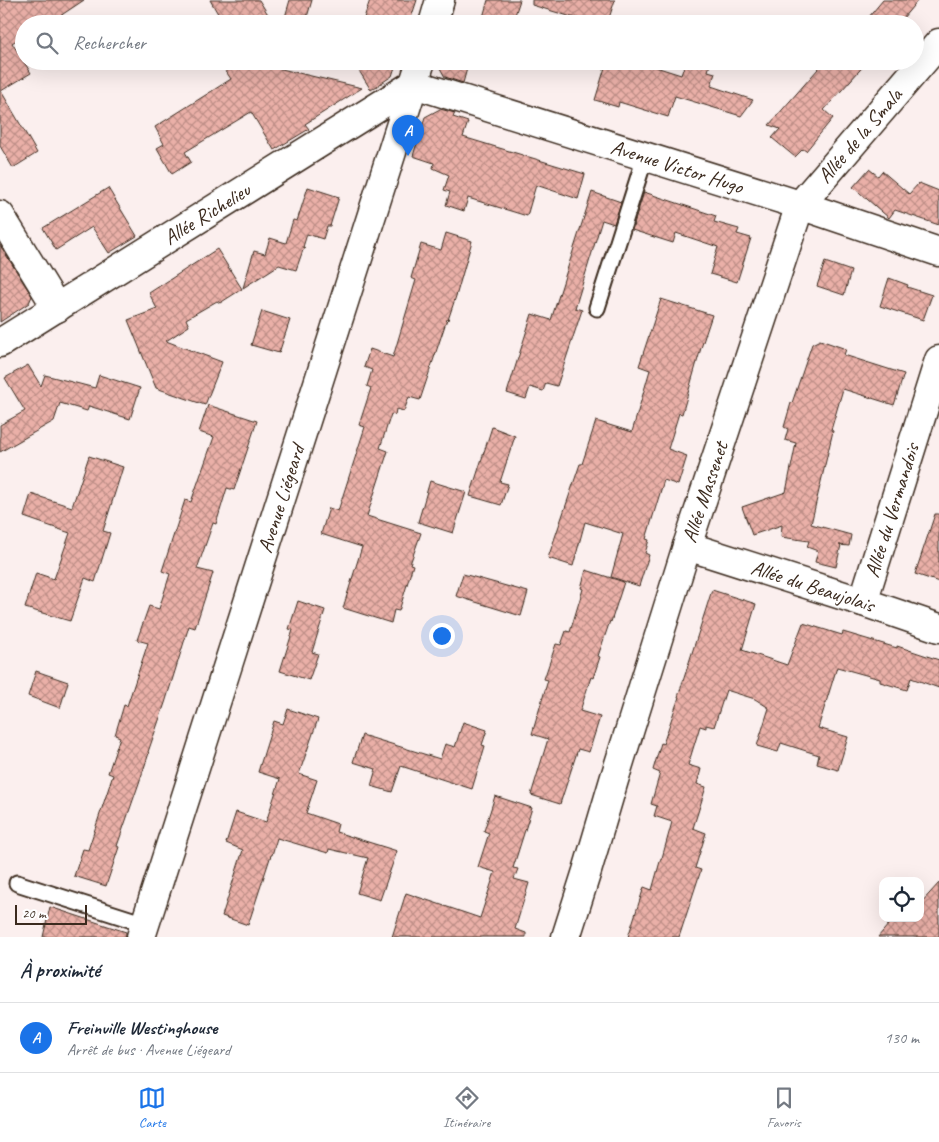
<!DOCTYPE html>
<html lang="fr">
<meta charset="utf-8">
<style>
body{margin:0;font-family:Caveat,sans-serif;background:#f2f2f3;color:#1f2937}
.controls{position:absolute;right:15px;bottom:15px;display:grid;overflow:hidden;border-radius:10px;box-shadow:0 5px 20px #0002}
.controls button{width:45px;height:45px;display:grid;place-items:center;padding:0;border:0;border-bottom:1px solid #e0e1e3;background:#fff;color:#1f2937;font:25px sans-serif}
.scale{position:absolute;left:15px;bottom:12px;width:72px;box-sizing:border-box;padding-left:5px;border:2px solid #3b2a1e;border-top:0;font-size:14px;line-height:18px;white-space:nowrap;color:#3b2a1e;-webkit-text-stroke:4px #fff;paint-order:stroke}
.you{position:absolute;left:441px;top:635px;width:18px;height:18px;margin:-12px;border:4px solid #fff;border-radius:50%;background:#1a73e8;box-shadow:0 0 0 8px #1a73e833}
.badge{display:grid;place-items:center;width:32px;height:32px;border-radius:50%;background:#1a73e8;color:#fff;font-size:16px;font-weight:700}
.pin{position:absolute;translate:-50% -41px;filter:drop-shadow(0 1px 2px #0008)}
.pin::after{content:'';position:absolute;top:26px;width:18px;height:15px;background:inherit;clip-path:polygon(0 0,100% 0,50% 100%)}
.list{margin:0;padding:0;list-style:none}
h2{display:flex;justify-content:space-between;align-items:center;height:65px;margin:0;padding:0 20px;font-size:21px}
h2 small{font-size:16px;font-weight:400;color:#747a83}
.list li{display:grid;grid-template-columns:32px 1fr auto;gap:15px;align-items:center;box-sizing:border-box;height:70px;padding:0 20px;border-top:1px solid #e0e1e3}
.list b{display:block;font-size:19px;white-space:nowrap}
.list p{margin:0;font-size:16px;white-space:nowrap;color:#747a83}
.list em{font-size:16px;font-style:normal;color:#747a83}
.icon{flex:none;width:28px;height:28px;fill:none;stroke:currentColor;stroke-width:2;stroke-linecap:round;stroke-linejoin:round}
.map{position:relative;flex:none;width:939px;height:937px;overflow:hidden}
.search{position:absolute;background:#fff;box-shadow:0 5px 20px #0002;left:15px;right:15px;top:15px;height:55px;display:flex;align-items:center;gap:12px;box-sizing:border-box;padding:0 18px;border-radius:28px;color:#747a83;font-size:19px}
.sheet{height:135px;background:#fff}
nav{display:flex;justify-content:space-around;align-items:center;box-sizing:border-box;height:70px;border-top:1px solid #e0e1e3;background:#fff;font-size:14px;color:#747a83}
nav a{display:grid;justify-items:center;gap:2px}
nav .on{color:#1a73e8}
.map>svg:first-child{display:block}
.building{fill:url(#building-cross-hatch);stroke:#3b2a1e}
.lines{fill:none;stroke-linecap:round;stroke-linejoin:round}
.service-casing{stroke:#3b2a1e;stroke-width:19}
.minor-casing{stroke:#3b2a1e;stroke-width:31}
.tertiary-casing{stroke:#3b2a1e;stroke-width:31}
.service{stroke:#fff;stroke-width:15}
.minor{stroke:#fff;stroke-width:28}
.tertiary{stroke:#fff;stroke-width:28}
.labels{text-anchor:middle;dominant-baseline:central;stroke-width:5;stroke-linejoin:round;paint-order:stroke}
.street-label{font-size:21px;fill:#3b2a1e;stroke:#fff}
</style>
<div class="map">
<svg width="939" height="937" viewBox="0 0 939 937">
<defs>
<pattern id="building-cross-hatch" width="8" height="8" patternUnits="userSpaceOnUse" patternTransform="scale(1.25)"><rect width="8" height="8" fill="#eab0a8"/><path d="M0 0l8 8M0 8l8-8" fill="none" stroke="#bf8f88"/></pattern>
</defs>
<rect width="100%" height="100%" fill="#fbefee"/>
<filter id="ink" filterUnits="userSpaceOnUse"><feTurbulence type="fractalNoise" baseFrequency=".02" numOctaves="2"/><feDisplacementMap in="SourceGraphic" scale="10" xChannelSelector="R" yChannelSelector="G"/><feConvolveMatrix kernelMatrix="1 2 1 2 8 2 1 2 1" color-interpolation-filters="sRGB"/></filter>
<g filter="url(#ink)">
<g class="building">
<polygon points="0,0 84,0 48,24 24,24 24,35 12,43 31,73 1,91 37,153 13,168 0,146"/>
<polygon points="210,0 259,0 274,24 224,24"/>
<polygon points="290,0 312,0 305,24 283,24"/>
<polygon points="370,0 417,0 409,24 362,24"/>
<polygon points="488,0 520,0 512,24 481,24"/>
<polygon points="532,0 615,0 607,24 595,24 532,5"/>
<polygon points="883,0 918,0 898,24 863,24"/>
<polygon points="219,61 283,61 273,67 362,88 305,124 309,129 274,150 251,112 185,152 191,162 172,174 157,148 164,144 155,127 231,79"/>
<polygon points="353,61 397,61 392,76 371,90"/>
<polygon points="436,61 469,61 463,83 445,77"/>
<polygon points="607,61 637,61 681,75 686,61 709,61 708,64 710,64 708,71 715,73 711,86 753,100 741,116 675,96 668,117 619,102 618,107 595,100"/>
<polygon points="825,61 868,61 824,110 833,118 806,151 803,149 795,157 772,138 780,129 769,125"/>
<polygon points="440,109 455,113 453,117 468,122 463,137 585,174 578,199 536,185 527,216 468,198 464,211 446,205 450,192 444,190 449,175 433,168 434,163 413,156 425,117"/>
<polygon points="869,169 878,176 882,171 909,194 919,183 939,191 939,225 895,210 889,218 853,187"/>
<polygon points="308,187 339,197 330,226 327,226 323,239 307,234 303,247 306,248 303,250 296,270 279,265 243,288 254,251 265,254 270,238 286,243 293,220 297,221"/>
<polygon points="108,188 137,236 109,253 92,227 56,250 43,228"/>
<polygon points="592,192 621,202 614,224 602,220 575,308 582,310 557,386 546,383 543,391 530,387 526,399 507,393 532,314 551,320"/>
<polygon points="644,192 716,216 714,222 739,229 737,234 751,238 737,282 710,274 718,247 676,233 673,243 632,230"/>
<polygon points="446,233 472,241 457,293 448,320 447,319 420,400 409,397 404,411 396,409 395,415 391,414 380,448 388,451 367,516 421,533 410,564 413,565 399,611 394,610 391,623 343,608 362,547 321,534 329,508 338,511 365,427 359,425 371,388 367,386 372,370 364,367 370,349 393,357 416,280 411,278 421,244 441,250"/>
<polygon points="0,245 32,296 29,303 0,322"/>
<polygon points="217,249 242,289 220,303 217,301 186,319 189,326 166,341 222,362 205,405 156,388 128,320 157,309 149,293"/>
<polygon points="825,262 851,271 844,295 817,286"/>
<polygon points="889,278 908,285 907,287 932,295 923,320 880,306"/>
<polygon points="661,299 712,315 701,348 682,414 679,413 668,449 687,456 678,485 664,480 646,539 649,540 645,553 649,555 639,586 611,577 623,534 585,522 573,566 548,558 580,464 582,464 596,421 632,432 650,370 639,366"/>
<polygon points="262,311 290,320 279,353 251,345"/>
<polygon points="820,340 846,349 844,355 904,374 894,405 843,389 831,430 833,431 811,524 851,535 849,546 839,545 841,545 836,567 815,562 818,551 807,547 809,541 781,537 782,525 752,535 742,507 786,492 796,443 785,440 788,429 784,427 791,403 792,403 812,344"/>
<polygon points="28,365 41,386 45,375 95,388 99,375 140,388 130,419 89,406 87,411 60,403 54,421 0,452 0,425 25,411 5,378"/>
<polygon points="208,405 257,421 234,490 227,488 216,524 213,523 197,569 213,573 195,628 189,626 165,703 148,752 149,753 139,783 117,846 119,847 106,886 74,876 83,849 88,850 113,775 108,773 120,737 115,735 124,705 127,706 148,643 137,640 149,606 159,609 170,574 162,571 185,500 191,502 214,437 199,432"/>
<polygon points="492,427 515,436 500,482 508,484 501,505 470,496"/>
<polygon points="89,456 123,467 103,531 110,533 95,582 85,578 70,621 25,608 36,573 54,579 70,533 24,517 31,494 72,507"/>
<polygon points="430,481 466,492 453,533 418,522"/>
<polygon points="935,514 939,514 939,582 915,574"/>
<polygon points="586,570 624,582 611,622 610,621 598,656 600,657 593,678 591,677 580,711 600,717 589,752 578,749 560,804 531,795 548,739 532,734 548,680 544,679 556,644 561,645 566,631 570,632 583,589 581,588"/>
<polygon points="463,574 528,592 521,616 456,596"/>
<polygon points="712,590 756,604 742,650 787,665 803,623 842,635 843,632 897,648 897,646 939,660 939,688 911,678 907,690 880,682 880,679 837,667 818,728 848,737 838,770 817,764 819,755 781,743 778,752 757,746 769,708 755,699 726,690 714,727 706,725 706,728 700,726 688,765 701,769 697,784 706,787 693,828 706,833 695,868 701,870 679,937 628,937 644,887 652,890 661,858 662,858 672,822 654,816 657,806 651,804 660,773 653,770 661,743 663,744 679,697 678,697"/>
<polygon points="298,601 325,610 312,652 318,654 309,680 280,671 293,630 289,629"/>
<polygon points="36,671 68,682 60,708 28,696"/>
<polygon points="288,709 318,719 299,774 317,780 306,813 338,824 336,832 397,851 380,900 357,893 368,858 329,849 328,853 277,838 272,855 271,855 248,925 222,916 243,850 226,843 236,812 266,822 280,779 258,772 274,721 283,724"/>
<polygon points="463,722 487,730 482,745 485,746 472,789 401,766 392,792 371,786 376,769 353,762 362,735 440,759 445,744 455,747"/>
<polygon points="495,796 532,808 513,868 518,869 514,879 529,883 515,929 526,933 526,937 392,937 406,893 480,918 495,872 478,867 489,833 484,831"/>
<polygon points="939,883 939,937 878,937 894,918 920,918 920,904"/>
<polygon points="50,907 126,932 126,937 43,937"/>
</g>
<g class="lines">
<defs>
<g id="service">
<polyline points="597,308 645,157"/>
<polyline points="17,883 145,924"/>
</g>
<g id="minor">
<polyline points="0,215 57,308"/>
<path id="s1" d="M0,343L414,84L800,205L939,252"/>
<path id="s2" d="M687,546L863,602L939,628"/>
<path id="s3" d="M863,602L939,360"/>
<path id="s4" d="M566,937L587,871L614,780L687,546L800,205L939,43"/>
</g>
<g id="tertiary">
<polyline points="433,24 440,0"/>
<path id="s5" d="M141,937L421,61"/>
</g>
</defs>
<use href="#service" class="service-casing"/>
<use href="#minor" class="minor-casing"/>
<use href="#tertiary" class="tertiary-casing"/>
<use href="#service" class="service"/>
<use href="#minor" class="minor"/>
<use href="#tertiary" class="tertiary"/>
</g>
</g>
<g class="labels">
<g class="street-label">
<text stroke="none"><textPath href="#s4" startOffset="860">Allée de la Smala</textPath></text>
<text stroke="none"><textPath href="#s1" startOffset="764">Avenue Victor Hugo</textPath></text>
<text stroke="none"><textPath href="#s1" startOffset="244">Allée Richelieu</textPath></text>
<text stroke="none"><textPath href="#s4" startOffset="466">Allée Massenet</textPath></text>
<text stroke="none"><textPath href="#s5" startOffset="460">Avenue Liégeard</textPath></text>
<text stroke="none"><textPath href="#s3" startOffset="96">Allée du Vermandois</textPath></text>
<text stroke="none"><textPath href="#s2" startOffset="132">Allée du Beaujolais</textPath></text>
</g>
</g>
</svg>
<div class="controls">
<button><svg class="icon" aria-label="locate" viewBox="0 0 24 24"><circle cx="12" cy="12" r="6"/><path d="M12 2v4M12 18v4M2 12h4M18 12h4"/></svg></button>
</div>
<div class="scale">20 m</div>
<div class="you"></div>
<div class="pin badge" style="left:408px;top:156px">A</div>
<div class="search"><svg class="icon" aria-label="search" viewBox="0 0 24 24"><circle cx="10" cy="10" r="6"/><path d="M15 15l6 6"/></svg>Rechercher</div>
</div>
<section class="sheet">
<h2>À proximité<small></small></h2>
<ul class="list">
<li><span class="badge">A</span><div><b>Freinville Westinghouse</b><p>Arrêt de bus · Avenue Liégeard</p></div><em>130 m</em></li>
</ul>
</section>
<nav>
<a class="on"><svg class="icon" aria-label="map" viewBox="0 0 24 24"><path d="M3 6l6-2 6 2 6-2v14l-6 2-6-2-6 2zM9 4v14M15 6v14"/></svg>Carte</a>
<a><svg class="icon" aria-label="directions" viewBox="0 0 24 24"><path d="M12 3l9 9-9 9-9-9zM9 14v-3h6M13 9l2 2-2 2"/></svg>Itinéraire</a>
<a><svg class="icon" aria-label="saved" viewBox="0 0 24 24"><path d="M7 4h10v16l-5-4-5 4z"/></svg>Favoris</a>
</nav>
